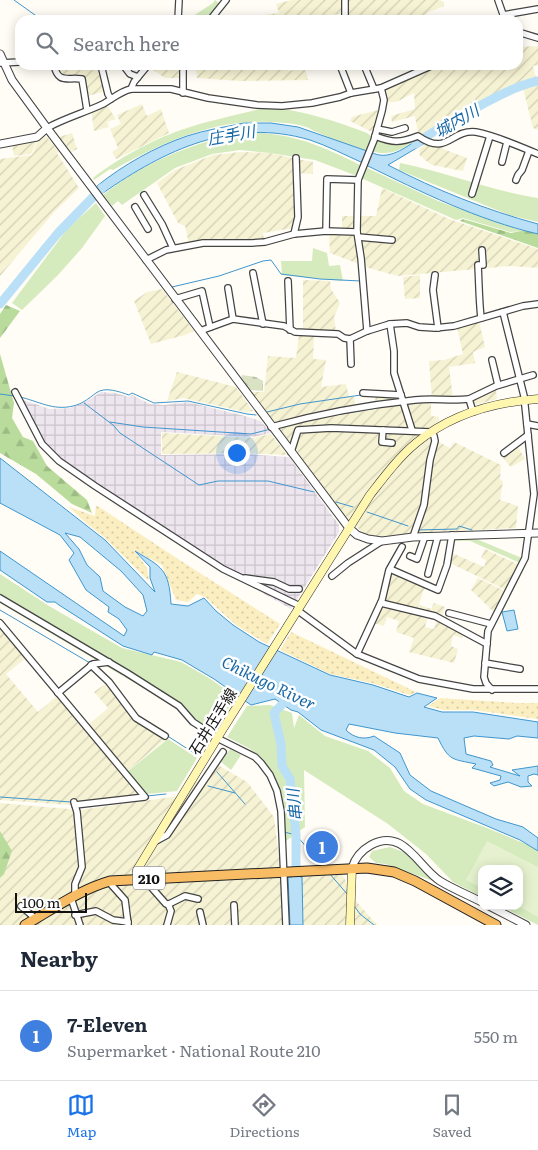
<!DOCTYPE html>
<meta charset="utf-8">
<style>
body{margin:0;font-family:Literata,"Noto Sans JP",serif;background:#f2f2f3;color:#1f2937}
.controls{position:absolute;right:15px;bottom:15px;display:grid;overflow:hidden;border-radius:10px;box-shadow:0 2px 12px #0003}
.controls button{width:45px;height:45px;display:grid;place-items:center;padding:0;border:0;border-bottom:1px solid #e0e1e3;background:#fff;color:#1f2937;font:25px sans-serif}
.scale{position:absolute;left:15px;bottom:12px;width:72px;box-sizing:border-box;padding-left:5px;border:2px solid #111;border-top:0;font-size:14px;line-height:18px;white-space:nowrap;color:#111;-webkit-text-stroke:4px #fff;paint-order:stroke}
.you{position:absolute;left:236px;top:452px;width:18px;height:18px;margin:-12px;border:4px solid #fff;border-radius:50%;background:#1a73e8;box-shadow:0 0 0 8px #1a73e833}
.badge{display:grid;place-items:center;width:32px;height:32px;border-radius:50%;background:#1a73e8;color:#fff;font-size:16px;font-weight:700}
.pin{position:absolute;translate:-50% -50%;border:2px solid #fff;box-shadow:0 1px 5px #0006}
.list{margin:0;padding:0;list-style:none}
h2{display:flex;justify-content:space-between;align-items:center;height:65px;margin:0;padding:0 20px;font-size:21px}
h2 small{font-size:16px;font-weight:400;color:#747a83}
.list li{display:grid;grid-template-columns:32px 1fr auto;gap:15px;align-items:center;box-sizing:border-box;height:90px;padding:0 20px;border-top:1px solid #e0e1e3}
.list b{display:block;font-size:19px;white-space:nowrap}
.list p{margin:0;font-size:16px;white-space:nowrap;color:#747a83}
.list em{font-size:16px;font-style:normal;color:#747a83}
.icon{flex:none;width:28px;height:28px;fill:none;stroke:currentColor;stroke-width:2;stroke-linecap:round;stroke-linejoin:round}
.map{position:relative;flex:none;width:538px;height:925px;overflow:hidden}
.search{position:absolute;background:#fff;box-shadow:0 2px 12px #0003;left:15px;right:15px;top:15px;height:55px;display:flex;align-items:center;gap:12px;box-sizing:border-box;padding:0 18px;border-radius:15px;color:#747a83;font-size:19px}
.sheet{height:155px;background:#fff}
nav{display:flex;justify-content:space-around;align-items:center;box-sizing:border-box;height:70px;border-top:1px solid #e0e1e3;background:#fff;font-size:14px;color:#747a83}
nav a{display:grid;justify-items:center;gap:2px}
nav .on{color:#1a73e8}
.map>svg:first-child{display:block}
.industrial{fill:url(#industrial-grid)}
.farmland{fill:url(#farmland-furrows)}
.grass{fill:#d5ebbd}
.forest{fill:url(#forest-firs)}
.sand{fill:url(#sand-dots)}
.cemetery{fill:url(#cemetery-stones)}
.pitch{fill:#e6f2cf}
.water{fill:#b9e0f7;stroke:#3f96cf;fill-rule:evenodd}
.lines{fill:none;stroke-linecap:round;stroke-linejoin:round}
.stream{stroke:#3f96cf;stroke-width:1}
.river{stroke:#b9e0f7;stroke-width:9}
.minor-casing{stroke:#444;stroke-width:8}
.tertiary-casing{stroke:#444;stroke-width:9}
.secondary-casing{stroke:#333;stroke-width:9}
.trunk-casing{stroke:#222;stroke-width:11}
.minor{stroke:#fff;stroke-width:5.5}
.tertiary{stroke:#fff;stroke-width:7}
.secondary{stroke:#fff6b0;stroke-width:8}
.trunk{stroke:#f7bc64;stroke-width:9}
.labels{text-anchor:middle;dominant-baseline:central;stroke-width:5;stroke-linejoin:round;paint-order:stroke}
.shield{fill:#fff;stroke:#585858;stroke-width:1}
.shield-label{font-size:14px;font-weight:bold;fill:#111}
.street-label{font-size:15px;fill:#111;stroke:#fff}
.water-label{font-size:16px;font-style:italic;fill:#1768a6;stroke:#fff}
</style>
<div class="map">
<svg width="538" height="925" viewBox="0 0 538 925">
<defs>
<pattern id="industrial-grid" width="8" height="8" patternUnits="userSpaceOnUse" patternTransform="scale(1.25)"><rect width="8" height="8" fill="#eee6ef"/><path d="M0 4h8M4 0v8" fill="none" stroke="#cbc4cc"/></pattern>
<pattern id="farmland-furrows" width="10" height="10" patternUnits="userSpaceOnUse" patternTransform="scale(1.25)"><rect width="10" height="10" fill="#f6f3d4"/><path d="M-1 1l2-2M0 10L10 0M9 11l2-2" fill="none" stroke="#d2cfb5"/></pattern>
<pattern id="forest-firs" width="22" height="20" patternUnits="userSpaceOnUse" patternTransform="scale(1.25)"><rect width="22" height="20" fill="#b9dc9c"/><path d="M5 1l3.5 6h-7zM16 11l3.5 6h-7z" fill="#9ebc85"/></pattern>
<pattern id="sand-dots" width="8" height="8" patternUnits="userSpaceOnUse" patternTransform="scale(1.25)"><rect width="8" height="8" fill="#fbeec1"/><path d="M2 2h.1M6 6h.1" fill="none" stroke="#d6cba5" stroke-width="1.8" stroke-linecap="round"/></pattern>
<pattern id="cemetery-stones" width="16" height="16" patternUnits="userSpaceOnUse" patternTransform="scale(1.25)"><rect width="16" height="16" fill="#d9e3c4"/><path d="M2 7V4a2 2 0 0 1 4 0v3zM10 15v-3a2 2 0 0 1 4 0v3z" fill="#b9c2a7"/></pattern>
</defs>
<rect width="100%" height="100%" fill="#fffdf5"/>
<polygon class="industrial" points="101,392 115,393 129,397 132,395 150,404 164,405 188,402 245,416 261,421 271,433 253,437 161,432 161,455 244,454 289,457 339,525 339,532 291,609 239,580 113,501 37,441 20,399 50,409 70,408 85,402"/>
<g class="farmland">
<polygon points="292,0 440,0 444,2 444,6 429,12 419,20 361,20 361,17 343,14 328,15 344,15 343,20 253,20 264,15 279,13 276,4"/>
<polygon points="538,46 538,65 533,66 536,78 478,102 420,135 418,133 415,116 392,122 391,116 415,109 414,93 396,102 385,102 384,89 434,65 518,65 518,47"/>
<polygon points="57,65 99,65 106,91 88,96 85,78 63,76 58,72"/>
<polygon points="150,65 182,65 183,78 165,78 149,67"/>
<polygon points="202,65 287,65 288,71 303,69 306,71 308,80 241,81 197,78 196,67"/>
<polygon points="538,84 538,130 533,128 523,88"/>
<polygon points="106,104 116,119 107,122 109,127 94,131 91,110"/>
<polygon points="142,104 147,116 161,109 169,133 116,159 112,152 118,148 110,129 121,124 117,115"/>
<polygon points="381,109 374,133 350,121 352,117"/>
<polygon points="72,133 77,149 71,152 59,137"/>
<polygon points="46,136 59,152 57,153 79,188 55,211 0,276 0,159 32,155 39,138"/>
<polygon points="38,139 31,154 14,156 12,145"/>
<polygon points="426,143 442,145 443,149 467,158 463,171 432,165 420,156 419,150"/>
<polygon points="241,152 270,153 296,159 297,192 293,228 263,233 264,240 189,244 185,226 178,223 157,183 175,170 213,155"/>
<polygon points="297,159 313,162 313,174 297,173"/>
<polygon points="382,188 449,219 538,249 538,268 510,266 398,276 372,269 330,253 329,233 342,233 342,216 376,216"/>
<polygon points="420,275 420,298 405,299 403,277"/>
<polygon points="303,280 330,281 331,289 340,303 334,317 336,332 303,331"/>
<polygon points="162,289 194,331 185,335 151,344 134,301 147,292"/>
<polygon points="479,321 485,347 473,352 475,363 449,367 453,398 432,398 429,361 444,360 463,354 457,327"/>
<polygon points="299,335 314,336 313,359 326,360 321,387 346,384 349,397 354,397 356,408 376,404 375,396 400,398 431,403 431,416 439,417 437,441 450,448 454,442 501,465 500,480 503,481 500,500 518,506 516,528 413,533 390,536 376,537 362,532 344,514 251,392 264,392 268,356 296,358"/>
<polygon points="177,372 236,387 253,411 246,412 183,398 167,401"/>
<polygon points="496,390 497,399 474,405 473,401"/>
<polygon points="162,433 253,438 271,434 287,455 245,453 162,454"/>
<polygon points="517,445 525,459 511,467 503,458"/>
<polygon points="485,549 519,565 506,590 450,563 452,553 484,567 486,560 481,558"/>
<polygon points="392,571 425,586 417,610 384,603"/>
<polygon points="478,578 505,591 495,613 471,590"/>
<polygon points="434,603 445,607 441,618 418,611 420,605 431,609"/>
<polygon points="382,604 428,616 425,627 434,629 437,618 464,631 462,638 453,635 451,646 458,649 454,663 409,652 414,638 396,632 399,621 387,617 384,626 374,623"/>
<polygon points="0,627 26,658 6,674 38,712 58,695 86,727 108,708 94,692 108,682 135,720 166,739 125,773 147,798 71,805 0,800"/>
<polygon points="218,765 247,782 274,817 281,875 341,872 355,900 377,925 0,925 0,803 80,810 179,796"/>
</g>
<g class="grass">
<polygon points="215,0 220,4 205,20 187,20 213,3"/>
<path d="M267,107C303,110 335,121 367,133L372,137L367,151C351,145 333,140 317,132C313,131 310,128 306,127C296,123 284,123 272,122C213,119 164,142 113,170L110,169L94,180L93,178C115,160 154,139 181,130C209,120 239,115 267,107Z"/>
<path d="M236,134C247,134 260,132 271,134C305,138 330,150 360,165L357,176L315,160L270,153L240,150L212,154L175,168L122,205L118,201L112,206L103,195C142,164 187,145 236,134Z"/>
<path d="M419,138C403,149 390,157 371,151L376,139Z"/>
<path d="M400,163C447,172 491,191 538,198V222L509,215L399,170Z"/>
<polygon points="365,167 438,201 523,231 510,232 463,218 456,220 361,178"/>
<polygon points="96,203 105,216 82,248 58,275 22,310 12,303 68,228"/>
<polygon points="313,248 327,253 329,266 340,265 343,281 282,275 281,261 312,261"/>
<polygon points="474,538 522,558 520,563 470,541 454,541 454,539"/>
<polygon points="0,574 49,606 122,648 181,662 209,678 236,697 214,730 0,603"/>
<path d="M270,705L292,713L294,728L299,715L325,736L368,751L390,768L404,791L423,804L487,828L533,847L538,852V925L500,906H519V869H482V897L453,882L426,854L388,824L304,770L305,827L286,841C283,810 282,777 257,754C249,747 236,742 227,737L247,706Z"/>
<polygon points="168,739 197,758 177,791 147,794 127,772"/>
<polygon points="230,749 241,755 231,770 221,762"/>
<polygon points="390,847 406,853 436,882 385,864 376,863 369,857 372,851"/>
</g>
<g class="forest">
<polygon points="463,219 511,233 531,229 538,232 538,248 460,221"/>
<polygon points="6,305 20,311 0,338 0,314"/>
<polygon points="0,354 14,403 12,418 23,437 33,441 47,466 87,500 92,513 72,504 36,474 0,453"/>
<polygon points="0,831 12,851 4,874 0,878"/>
</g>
<g class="sand">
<polygon points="96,505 181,561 280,624 267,644 236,625 205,597 197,594 188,602 176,600 162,565 134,550 147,568 149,581 104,537 86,523 69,507 95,516"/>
<polygon points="291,632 416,692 410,695 372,683 330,674 280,650"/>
<polygon points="440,698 517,703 538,703 538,719 474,710 444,710 428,706"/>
</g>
<polygon class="cemetery" points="242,375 256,377 263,381 263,391 250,390 241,379"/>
<polygon class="pitch" points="487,841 538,867 538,917 518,906 519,869 482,869 482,888 466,880"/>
<g class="water">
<path d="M244,123H271L298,127L367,151L363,163C345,155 328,146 310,140C233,117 165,150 103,193L97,186C123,165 155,147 187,136C205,130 225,127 244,123Z"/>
<path d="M420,138L425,143L388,165C436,190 486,210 538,224V234C478,220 421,192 366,165L371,152C388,162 406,147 420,138Z"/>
<path d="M0,458L105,540L155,592L150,578V567L135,551C162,567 169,569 171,604L188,606L204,598L216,611L233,625L259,642L330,675L373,685L409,697L417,693L437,698L424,707L442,712H473L538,722V738L517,736L509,739L474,736L464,738L466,754L491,761L493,765L490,767L520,776L512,770L538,766V775L534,774L528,776V782L532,786L521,787L508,782L494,786L490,783L500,780L501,776L472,768L476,764C452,759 449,761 438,738L395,733L349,724L346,730C354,738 364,740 374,736L400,753L410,775L431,791L496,819L523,827L538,838V851L520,840L426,800L410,789L395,767L374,750L321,730L298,712L291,710L275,699L251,705L214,679L182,660L154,652L152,655L123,646L59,605L55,602H47L0,570V551L124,636L127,630L119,619L108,612L109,607L86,590L69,560L74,553L60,535L0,503ZM65,533L80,537L121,571L143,595L147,611L143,616L125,607L103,591L100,577L87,565L79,549Z"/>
<polygon points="514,610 518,629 507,631 502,612"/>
<polygon points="288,877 302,877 303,925 290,925"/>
</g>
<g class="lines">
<g class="stream">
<polyline points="14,0 42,20"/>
<polyline points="172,287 219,276 263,261 271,260 281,274 320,279 361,281"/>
<polyline points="0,394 14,396"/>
<path d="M20,397C38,401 53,411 73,406C82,404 88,399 96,393C105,386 120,392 129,395L132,393L154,403L188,401L247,414L256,415"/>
<polyline points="84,403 113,425 120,433 199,485 218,481 268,481 314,492"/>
<polyline points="267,412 300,404 361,395"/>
<polyline points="323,417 377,408"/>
<polyline points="110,422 143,427 251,434 267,430"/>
<polyline points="336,502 353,507"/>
<polyline points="367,512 408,526"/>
<polyline points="417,530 457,529 459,526 472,530"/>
<polyline points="0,610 90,663"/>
<polyline points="166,735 197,755"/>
<polyline points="217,772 245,804"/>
<polyline points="208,786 235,793"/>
<polyline points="147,796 166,794"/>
<polyline points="0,797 71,802"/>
<polyline points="284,832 296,835 323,866"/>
<polyline points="329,873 348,895"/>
<polyline points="355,907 360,914 374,925"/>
</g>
<g class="river">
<path d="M416,144C431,132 449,123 466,113C489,101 512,87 538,81"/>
<polyline points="0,304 58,233 102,188"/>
<polyline points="289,697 274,713 281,744 282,766 290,779 296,835 296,877"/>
</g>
<defs>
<g id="minor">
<polyline points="498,0 505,20"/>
<polyline points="503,15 538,9"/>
<polyline points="178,20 179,0"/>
<polyline points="210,20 226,0"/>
<polyline points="345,20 345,0"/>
<polyline points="518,32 538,38"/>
<polyline points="0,63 20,62"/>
<path d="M54,65C58,84 67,77 82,79L87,110"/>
<polyline points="101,65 108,94 111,99"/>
<polyline points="123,65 130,74 138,77"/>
<polyline points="340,65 351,93"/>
<polyline points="364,65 374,89"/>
<polyline points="131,89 134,82 148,65"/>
<polyline points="183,93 183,65"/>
<path d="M47,128C65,118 84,113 103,104C112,99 121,91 131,89H171L208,98L257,105L282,106L312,103L340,97L351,93L381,88L433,65"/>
<polyline points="377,129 392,132 405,128"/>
<path d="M375,136C393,143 400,143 418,136C448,157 450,129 476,132C497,136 518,146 538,154"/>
<polyline points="502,162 507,142"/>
<polyline points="516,180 518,175 522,170 529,151"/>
<polyline points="472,194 490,136"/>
<polyline points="144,195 162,224 173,248"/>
<polyline points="135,207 148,229"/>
<polyline points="326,231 327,179 358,180"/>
<polyline points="294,234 298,217 296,158"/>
<polyline points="358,237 392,240"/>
<polyline points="146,260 166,250 203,243 251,243 265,242 294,234 326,231 357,232"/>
<polyline points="253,273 263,324"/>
<polyline points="435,275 433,290 438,328"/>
<polyline points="288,281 290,330"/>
<polyline points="228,288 233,319"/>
<polyline points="175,299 202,291 210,327"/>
<path d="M481,318C479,300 479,283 478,265H483L482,250"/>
<polyline points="390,324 394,351 394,373 412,430"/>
<polyline points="200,331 233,319 284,326 295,332 338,334 344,338 350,339 367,331 390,324 407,323 419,327 435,328 454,326 523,306 538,304"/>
<polyline points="367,331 361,258 357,232 358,180 374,140 382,111 384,100 381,88"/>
<polyline points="350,339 351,364"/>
<polyline points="492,360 498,385"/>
<polyline points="15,392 42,444 59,461 95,486 223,569 300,606"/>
<polyline points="363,393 401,395"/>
<polyline points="473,412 469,399 496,386 533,375"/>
<polyline points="527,424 538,426"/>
<path d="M271,427C318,414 367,405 415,400C433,398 451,401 469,399"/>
<polyline points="383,430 382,442 392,443"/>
<polyline points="291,452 298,430 331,428 431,432 434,436 435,441 430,460 424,505 413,537"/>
<polyline points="504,453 528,435"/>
<polyline points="410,556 417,559 425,536"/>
<polyline points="390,569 438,590 447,565 452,535"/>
<polyline points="428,574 438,536"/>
<polyline points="332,576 348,563 382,541"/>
<polyline points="245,578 274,582 289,589 299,589"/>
<polyline points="0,598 127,673 179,706 193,722 221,740 255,757 261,763 270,775 277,791 281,811 286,925"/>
<polyline points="381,603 435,616 487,644"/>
<polyline points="297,610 357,654 419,679 473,689 538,689"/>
<polyline points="449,613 491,624"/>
<polyline points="0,623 145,797 75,805"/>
<polyline points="357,654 382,600 389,570 402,547"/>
<polyline points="485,663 520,669"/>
<polyline points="91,665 109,682 136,718 165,736"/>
<polyline points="492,690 486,683 484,677 488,631 525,558 534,494 524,396 503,312"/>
<polyline points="58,693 93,664 109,662"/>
<polyline points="74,802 77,812 82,867 75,884 75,895"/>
<polyline points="156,841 167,835 223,752"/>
<polyline points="144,879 166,904 169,904 185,896 198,899"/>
<polyline points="108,881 125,900 128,924"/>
<polyline points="71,898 80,925"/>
<polyline points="234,905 235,925"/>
<polyline points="21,906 36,919"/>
<polyline points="200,912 203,925"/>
<polyline points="75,915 96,911 113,920 128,922"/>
<polyline points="167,925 171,911 168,904"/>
</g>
<g id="tertiary">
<polyline points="0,54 12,80 47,128 349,528 357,535 368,539 382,541 413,537 538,533"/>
<polyline points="0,144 37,137 47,128"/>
<path d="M352,868C355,858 362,850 371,845C404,827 418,867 440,881C453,889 468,895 482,902"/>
<polyline points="489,906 526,925"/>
</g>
<g id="secondary">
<path d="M138,879L137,870L221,732L370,495C384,477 398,458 416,443C450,415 494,402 538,399"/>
<polyline points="350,925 352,868"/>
</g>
<path id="trunk" d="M25,925C53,909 79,890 110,881L367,868L394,872L415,881L496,925"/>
</defs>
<use href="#minor" class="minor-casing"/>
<use href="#tertiary" class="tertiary-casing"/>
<use href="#secondary" class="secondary-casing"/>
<use href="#trunk" class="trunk-casing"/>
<use href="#minor" class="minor"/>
<use href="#tertiary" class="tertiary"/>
<use href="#secondary" class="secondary"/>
<use href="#trunk" class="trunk"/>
</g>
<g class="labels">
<rect class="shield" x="133" y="866.5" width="32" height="23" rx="4"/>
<g class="shield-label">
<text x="149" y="878">210</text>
</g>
<g class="street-label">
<text transform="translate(212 721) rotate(-58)">石井庄手線</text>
</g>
<g class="water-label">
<text transform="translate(456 120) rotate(-30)">城内川</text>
<text transform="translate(231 134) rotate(-10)">庄手川</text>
<text transform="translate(269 682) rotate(26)">Chikugo River</text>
<text transform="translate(293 805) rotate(-96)">串川</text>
</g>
</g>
</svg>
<div class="controls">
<button><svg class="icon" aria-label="layers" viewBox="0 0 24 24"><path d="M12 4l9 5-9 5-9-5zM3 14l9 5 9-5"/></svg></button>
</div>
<div class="scale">100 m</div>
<div class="you"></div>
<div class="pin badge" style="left:322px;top:847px;background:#3f7fe0">1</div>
<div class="search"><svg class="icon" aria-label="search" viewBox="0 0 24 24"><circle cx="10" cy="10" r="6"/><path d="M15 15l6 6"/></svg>Search here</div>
</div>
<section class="sheet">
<h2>Nearby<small></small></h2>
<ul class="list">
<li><span class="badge" style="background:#3f7fe0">1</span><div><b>7-Eleven</b><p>Supermarket · National Route 210</p></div><em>550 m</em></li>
</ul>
</section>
<nav>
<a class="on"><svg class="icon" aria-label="map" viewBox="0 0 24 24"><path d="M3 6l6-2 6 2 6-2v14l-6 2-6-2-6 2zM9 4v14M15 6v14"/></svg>Map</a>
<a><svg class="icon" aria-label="directions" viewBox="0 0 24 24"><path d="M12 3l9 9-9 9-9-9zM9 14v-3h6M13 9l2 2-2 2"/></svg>Directions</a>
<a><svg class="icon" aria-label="saved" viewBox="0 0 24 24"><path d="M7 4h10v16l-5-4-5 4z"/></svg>Saved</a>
</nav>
